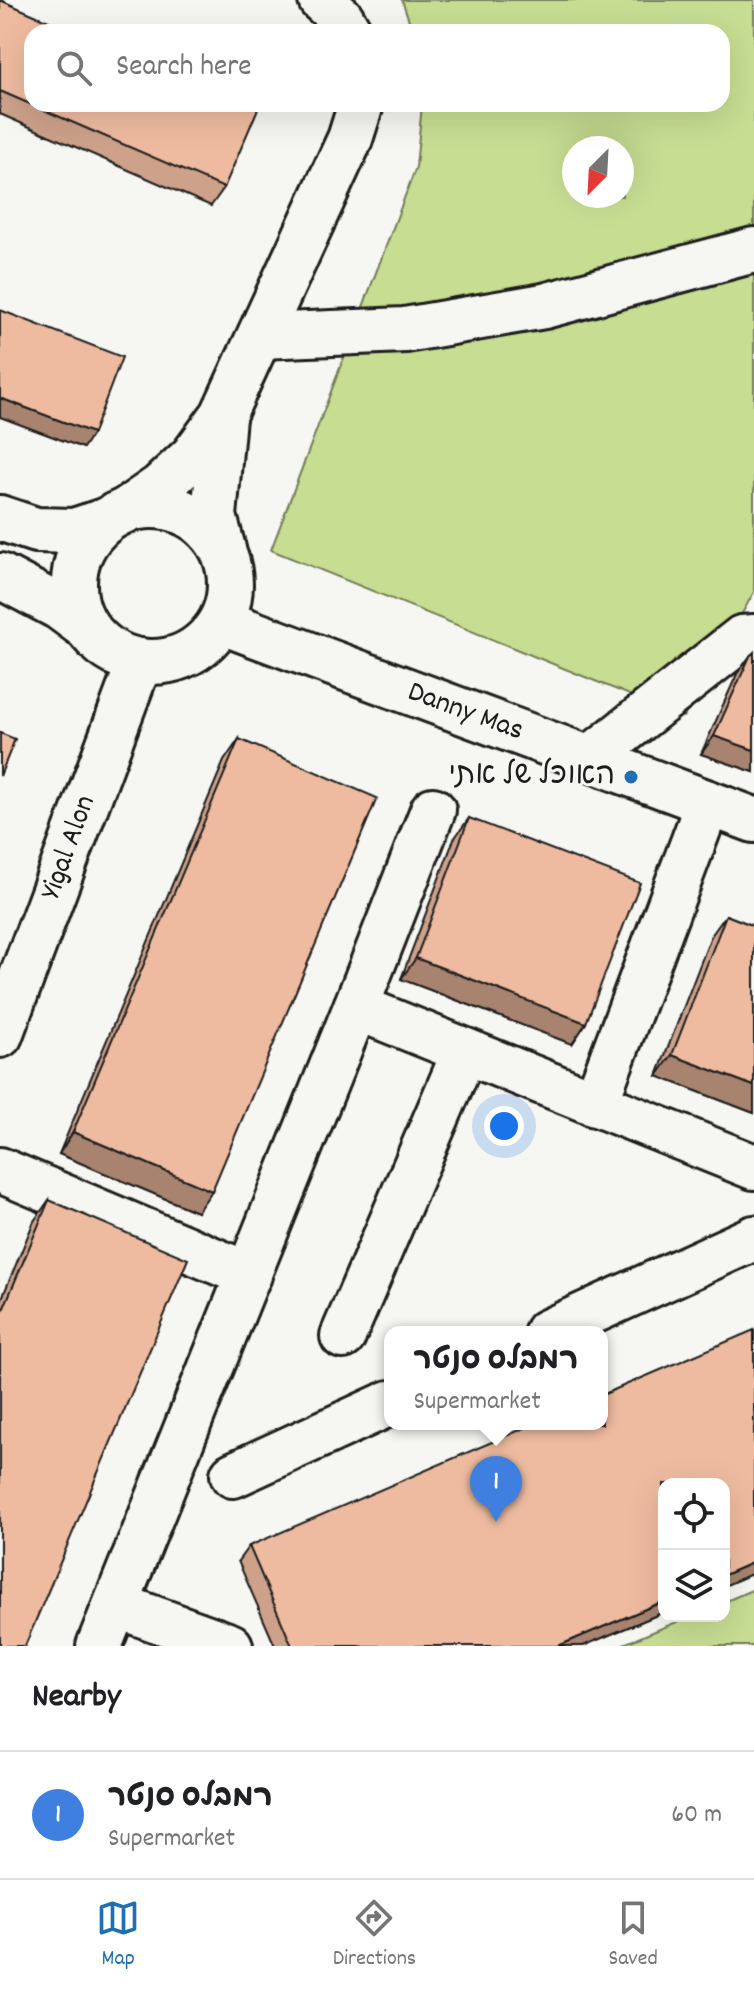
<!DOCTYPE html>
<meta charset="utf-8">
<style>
body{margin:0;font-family:Dekko,"Playpen Sans Hebrew",sans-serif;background:#f2f2f2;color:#202124}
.controls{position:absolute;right:24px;bottom:24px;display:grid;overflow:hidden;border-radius:16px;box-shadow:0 8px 32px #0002}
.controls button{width:72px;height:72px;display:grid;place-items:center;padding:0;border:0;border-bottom:2px solid #e0e0e0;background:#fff;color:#202124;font:40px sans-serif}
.compass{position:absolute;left:562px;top:136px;width:72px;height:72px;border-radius:50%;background:#fff;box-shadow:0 8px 32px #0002;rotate:204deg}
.you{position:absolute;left:504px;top:1126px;width:28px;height:28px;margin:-20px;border:6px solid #fff;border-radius:50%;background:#1a73e8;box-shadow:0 0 0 12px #1a73e833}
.badge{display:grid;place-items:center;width:52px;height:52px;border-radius:50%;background:#1f6fb2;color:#fff;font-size:26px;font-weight:700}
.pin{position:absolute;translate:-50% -66px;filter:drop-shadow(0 2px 4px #0008)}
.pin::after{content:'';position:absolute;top:42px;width:28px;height:24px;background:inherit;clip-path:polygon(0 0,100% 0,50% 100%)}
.popup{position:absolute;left:384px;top:1326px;width:224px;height:104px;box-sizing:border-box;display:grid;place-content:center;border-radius:16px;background:#fff;filter:drop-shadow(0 2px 6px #0005);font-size:26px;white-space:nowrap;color:#757577}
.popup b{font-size:30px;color:#202124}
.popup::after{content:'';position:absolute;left:50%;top:100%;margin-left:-16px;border:16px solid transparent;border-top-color:#fff}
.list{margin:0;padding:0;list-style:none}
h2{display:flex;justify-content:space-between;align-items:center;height:104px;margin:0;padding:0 32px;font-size:34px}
h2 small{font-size:26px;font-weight:400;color:#757577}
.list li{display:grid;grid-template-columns:52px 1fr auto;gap:24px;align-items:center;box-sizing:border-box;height:128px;padding:0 32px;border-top:2px solid #e0e0e0}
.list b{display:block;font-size:30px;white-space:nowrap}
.list p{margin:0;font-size:26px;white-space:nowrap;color:#757577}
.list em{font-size:26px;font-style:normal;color:#757577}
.icon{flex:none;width:44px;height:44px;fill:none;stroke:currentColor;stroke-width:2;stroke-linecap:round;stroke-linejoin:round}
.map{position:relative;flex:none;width:754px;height:1646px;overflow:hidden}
.search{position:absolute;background:#fff;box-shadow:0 8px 32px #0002;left:24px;right:24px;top:24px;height:88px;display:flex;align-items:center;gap:20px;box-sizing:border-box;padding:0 28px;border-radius:24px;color:#757577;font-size:30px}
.sheet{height:232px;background:#fff}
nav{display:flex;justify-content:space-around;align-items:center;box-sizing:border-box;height:112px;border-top:2px solid #e0e0e0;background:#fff;font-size:22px;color:#757577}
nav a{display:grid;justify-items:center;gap:4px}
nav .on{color:#1f6fb2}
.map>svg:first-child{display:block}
.green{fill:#c7dd92;stroke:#727c57;stroke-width:2;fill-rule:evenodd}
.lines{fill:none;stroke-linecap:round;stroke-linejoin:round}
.minor-casing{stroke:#1c1c1c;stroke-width:50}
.minor{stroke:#f6f6f2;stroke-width:44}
.wall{fill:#cda18a;stroke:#1c1c1c;stroke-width:2}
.shaded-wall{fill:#a78370;stroke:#1c1c1c;stroke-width:2}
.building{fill:#eebba0;stroke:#1c1c1c;stroke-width:2}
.poi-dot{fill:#1f6fb2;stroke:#f6f6f2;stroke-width:3}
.labels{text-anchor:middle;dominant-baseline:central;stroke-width:6;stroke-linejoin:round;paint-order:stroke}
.street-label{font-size:30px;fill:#1c1c1c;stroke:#f6f6f2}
.poi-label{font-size:30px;fill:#1c1c1c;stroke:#f6f6f2;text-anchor:end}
</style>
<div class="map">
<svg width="754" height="1646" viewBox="0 0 754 1646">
<rect width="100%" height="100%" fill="#f6f6f2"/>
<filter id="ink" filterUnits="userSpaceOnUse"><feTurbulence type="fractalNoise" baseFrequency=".0125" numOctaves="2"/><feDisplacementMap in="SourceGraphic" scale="16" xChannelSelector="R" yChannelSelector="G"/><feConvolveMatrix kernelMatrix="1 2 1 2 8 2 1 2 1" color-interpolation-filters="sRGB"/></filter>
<g filter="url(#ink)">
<g class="green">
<path d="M402,0H754V592L684,717L271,550L416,167L422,104H722V32H413ZM574,148H622V196H574Z"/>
<polygon points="754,1589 754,1646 619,1646 691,1616 724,1616 724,1602"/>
</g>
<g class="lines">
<defs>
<g id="minor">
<polyline points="321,0 341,18 349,32"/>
<polyline points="260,336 405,330 544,306 754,250"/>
<circle cx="152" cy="584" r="78"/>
<polyline points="128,509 160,487 193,456 223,415 350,139 361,104"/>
<polyline points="0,518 36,530 74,531 104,521"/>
<polyline points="223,549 214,516 223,417"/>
<polyline points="0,576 59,607 86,627"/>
<polyline points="222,622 754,820"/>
<polyline points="589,759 742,638 754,637"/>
<polyline points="356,1007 433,810"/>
<polyline points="0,1035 140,661"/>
<polyline points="595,1104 708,803"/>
<polyline points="0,1170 249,1275"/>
<polyline points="547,1332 754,1238"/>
<polyline points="343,1336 465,1051"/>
<polyline points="233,1475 390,1403"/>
<polyline points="116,1605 230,1646"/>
<polyline points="99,1646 356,1007 754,1167"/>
</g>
</defs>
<use href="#minor" class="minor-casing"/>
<use href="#minor" class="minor"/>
</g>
<g class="wall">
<polygon points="0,0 224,188 211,206 0,114"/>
<polygon points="750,656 754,772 701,754 737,674"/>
<polygon points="239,739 197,1212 59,1154 224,761"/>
<polygon points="469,818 586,1023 572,1044 401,979 454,839"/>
<polygon points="726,915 754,926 754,1113 657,1076 711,936"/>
<polygon points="49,1200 0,1646 0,1303 34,1221"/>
<polygon points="664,1484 664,1612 583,1646 275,1646 238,1561 249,1546"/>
</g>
<g class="shaded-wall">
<polygon points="0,398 93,433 83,448 0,417"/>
<polygon points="714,736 754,750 754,772 701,754"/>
<polygon points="416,958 586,1023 572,1044 401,979"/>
<polygon points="672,1055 754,1086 754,1113 657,1076"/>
<polygon points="73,1132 212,1191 197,1212 59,1154"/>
<polygon points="754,1562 754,1573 724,1586 724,1575"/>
<polygon points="664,1601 664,1612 583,1646 558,1646"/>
</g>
<g class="building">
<polygon points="0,0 74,32 32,32 32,104 260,104 224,188 0,91"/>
<polygon points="0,310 122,357 93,433 0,398"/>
<polygon points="754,652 754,750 714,736 750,656"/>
<polygon points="0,733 15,739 0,776"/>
<polygon points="239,739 377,798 212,1191 73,1132"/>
<polygon points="469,818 640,883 586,1023 416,958"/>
<polygon points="726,915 754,926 754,1086 672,1055"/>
<polygon points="49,1200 188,1259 25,1646 2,1646 0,1645 0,1317"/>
<polygon points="754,1330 754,1562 724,1575 724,1484 664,1484 664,1601 558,1646 292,1646 249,1546 534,1424 602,1424 602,1395"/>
</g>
</g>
<circle class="poi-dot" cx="631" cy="777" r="8"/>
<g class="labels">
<g class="street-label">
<text transform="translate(465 713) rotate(20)">Danny Mas</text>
<text transform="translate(70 848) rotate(-70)">Yigal Alon</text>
</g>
<g class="poi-label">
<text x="615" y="777">האוכל של אתי</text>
</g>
</g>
</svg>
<div class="controls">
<button><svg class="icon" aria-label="locate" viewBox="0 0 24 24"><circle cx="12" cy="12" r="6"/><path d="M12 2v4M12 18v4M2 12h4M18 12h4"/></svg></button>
<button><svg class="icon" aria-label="layers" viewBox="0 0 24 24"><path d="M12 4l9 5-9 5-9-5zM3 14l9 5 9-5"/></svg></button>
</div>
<svg class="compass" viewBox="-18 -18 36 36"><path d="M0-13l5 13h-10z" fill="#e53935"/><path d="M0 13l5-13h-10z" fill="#757577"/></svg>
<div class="you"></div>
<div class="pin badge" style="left:496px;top:1522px;background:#3f7fe0">1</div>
<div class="popup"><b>רמבלס סנטר</b>Supermarket</div>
<div class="search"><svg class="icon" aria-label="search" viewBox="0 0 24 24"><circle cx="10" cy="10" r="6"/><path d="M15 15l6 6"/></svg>Search here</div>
</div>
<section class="sheet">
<h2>Nearby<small></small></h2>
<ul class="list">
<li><span class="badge" style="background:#3f7fe0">1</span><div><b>רמבלס סנטר</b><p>Supermarket</p></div><em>60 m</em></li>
</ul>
</section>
<nav>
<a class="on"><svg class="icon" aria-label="map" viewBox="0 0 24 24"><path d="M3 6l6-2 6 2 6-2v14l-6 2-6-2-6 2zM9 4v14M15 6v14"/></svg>Map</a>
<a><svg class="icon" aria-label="directions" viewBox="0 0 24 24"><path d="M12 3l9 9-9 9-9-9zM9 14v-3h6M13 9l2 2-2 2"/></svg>Directions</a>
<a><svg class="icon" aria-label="saved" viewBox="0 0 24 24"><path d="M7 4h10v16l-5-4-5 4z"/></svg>Saved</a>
</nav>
